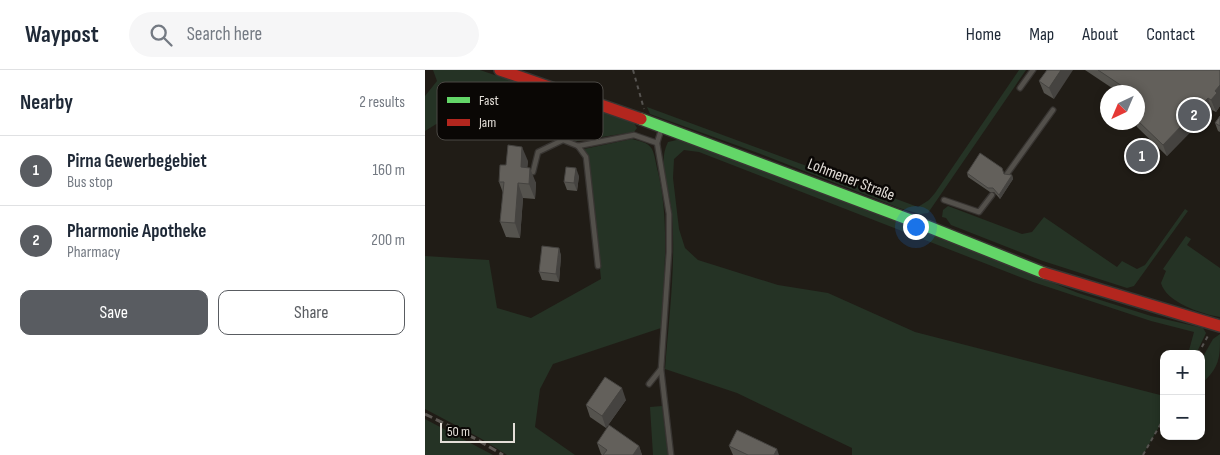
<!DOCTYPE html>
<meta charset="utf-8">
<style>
body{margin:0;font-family:"Sofia Sans Condensed",sans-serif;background:#f6f6f7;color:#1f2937}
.controls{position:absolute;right:15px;bottom:15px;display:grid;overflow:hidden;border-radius:10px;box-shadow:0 2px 8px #0003}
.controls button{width:45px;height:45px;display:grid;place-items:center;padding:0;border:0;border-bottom:1px solid #e0e1e3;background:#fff;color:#1f2937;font:25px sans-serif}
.compass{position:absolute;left:675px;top:15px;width:45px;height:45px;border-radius:50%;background:#fff;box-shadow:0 2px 8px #0003;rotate:224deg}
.scale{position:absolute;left:15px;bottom:12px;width:75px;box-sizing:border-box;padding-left:5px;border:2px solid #e3ded8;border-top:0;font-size:14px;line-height:18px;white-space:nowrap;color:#e3ded8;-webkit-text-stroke:4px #0a0705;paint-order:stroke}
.you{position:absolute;left:490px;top:156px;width:18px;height:18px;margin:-12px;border:4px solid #fff;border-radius:50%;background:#1a73e8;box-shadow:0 0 0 8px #1a73e833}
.badge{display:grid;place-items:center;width:32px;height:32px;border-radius:50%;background:#595c61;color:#fff;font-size:16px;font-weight:700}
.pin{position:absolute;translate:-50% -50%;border:2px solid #fff;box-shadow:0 1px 5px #0006}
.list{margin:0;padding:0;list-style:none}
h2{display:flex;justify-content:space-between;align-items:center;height:65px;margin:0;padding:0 20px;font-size:21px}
h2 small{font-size:16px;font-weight:400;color:#747a83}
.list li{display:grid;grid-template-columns:32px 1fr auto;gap:15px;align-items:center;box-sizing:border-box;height:70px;padding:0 20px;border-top:1px solid #e0e1e3}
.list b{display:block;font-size:19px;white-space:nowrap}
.list p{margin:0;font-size:16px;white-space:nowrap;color:#747a83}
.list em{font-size:16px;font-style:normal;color:#747a83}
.actions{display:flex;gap:10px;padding:15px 20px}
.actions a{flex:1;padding:11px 0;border:1px solid #595c61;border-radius:10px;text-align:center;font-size:18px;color:#595c61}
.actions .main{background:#595c61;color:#fff}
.icon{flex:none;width:28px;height:28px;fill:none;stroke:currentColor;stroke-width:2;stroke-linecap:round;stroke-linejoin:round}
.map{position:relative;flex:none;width:795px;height:385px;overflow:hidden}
header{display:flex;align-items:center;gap:30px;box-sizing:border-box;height:70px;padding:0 25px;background:#fff;border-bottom:1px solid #e0e1e3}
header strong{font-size:24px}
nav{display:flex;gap:28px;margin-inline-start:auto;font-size:18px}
.search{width:350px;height:45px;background:#f6f6f7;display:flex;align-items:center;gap:12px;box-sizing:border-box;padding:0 18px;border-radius:28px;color:#747a83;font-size:19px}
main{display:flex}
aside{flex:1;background:#fff}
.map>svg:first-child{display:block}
.green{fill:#253325}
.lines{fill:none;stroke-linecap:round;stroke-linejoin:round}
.lane-casing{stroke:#383532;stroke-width:7}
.fast-casing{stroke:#383532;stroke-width:14}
.jam-casing{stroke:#383532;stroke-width:14}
.path{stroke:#565350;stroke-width:2;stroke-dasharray:4 4;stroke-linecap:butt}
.lane{stroke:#53504b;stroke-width:4.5}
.fast{stroke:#63d668;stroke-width:11}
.jam{stroke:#b3261e;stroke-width:11}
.rail{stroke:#5c5853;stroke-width:3;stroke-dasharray:8 4;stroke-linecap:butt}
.wall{fill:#55534e}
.shaded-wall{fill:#454340}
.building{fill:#63605b;stroke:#454340}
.labels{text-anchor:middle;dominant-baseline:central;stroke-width:5;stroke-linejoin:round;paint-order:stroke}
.street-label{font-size:16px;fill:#e3ded8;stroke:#0a0705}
.key{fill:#0a0705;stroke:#4b4844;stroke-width:1}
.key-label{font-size:14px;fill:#e3ded8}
</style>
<header>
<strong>Waypost</strong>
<div class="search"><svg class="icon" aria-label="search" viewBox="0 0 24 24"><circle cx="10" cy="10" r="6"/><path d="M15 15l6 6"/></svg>Search here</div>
<nav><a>Home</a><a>Map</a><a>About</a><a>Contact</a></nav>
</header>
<main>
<aside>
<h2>Nearby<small>2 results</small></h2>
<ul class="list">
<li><span class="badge">1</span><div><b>Pirna Gewerbegebiet</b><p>Bus stop</p></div><em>160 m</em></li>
<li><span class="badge">2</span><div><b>Pharmonie Apotheke</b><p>Pharmacy</p></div><em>200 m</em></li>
</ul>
<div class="actions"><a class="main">Save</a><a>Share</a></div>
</aside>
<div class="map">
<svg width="795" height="385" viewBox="0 0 795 385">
<rect width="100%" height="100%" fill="#201c16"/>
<g class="green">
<polygon points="8,0 55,0 209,53 212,58 209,62 151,71 136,65 131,67 47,32 0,61 0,26 12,11"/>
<polygon points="594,0 601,0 503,143 495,144 474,138 333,83 225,44 222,37 493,137 504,130 510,123"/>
<path d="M207,69C214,71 223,72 227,79C230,85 231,95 233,102C245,153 239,206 236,258L128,294L115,319L110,357L150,385H82L55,368L0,339V186L64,190L72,238L106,248L176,209L164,89L159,79Z"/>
<path d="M256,69L502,162L653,223L726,246L778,258L781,263L771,284H763L769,262L726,251L608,212L274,82L259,80L249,89L248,108L254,159L260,178L273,190L353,215L403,223L490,262L739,326V348L718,385H427V378L312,323L240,299C244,248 251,195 247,143C245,120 232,93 243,72Z"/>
<polygon points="523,136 597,164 607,162 619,147 692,197 697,191 712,199 720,195 760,139 763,141 709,216 702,218 618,191 526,155 521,148 517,147 518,140"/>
<path d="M761,166L766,169L762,175L795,198V247C776,244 741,232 736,213L741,201L738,199Z"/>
<path d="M795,264C795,288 795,297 776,314V290L788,269Z"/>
<polygon points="237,336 243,385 228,385 225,337"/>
<polygon points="0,349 68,385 0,385"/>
</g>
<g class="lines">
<defs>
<g id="lane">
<polyline points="595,18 608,0"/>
<polyline points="237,57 232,73 244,144 244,182 236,299 246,385"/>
<polyline points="153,76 161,87 173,196"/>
<polyline points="108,102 113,82 138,70 153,76 209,65 232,73"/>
<polyline points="582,104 628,40"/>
<polyline points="519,130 554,142 567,125"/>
<polyline points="224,314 236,299"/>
</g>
<polyline id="fast" points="216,49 504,157 619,203"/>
<g id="jam">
<polyline points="75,0 216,49"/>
<polyline points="619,203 795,256"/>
</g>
</defs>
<use href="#lane" class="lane-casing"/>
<use href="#fast" class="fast-casing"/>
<use href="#jam" class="jam-casing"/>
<g class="path">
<polyline points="208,0 219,39"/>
<polyline points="773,284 784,264"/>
<polyline points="718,385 739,348"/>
</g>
<use href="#lane" class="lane"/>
<use href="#fast" class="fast"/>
<use href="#jam" class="jam"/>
<polyline class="rail" points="0,344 51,369 78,385"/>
</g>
<g class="wall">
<polygon points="622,0 629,29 619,23 614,11"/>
<polygon points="660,0 795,0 795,36 791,42 787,40 742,86 712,57 710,52 712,52 712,39 714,37 712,36 712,22 693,22"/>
<polygon points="795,46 795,62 793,61 790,53"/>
<polygon points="103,91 102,98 111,113 110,129 98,128 95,168 81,167 75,152 78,123 74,112"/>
<polygon points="542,103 579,104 587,105 588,109 575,129 569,122 565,122 543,107"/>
<polygon points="154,106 152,121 142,120 139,112"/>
<polygon points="134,178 136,186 134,212 117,210 114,202"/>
<polygon points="201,330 181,358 165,347 161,335"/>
<polygon points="172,373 214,376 217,385 177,385 176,384"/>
<polygon points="304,376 354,385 308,385"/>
</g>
<g class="shaded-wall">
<polygon points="636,0 648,0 629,29 624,18"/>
<polygon points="795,15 795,36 791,42 786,30 790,21"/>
<polygon points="783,28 787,40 742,86 738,75"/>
<polygon points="97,77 103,91 101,112 96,97"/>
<polygon points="105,98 111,113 110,129 104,114"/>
<polygon points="151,98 154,106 152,121 149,113"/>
<polygon points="587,105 588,109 575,129 574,125"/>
<polygon points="93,113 98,128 95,168 90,153"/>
<polygon points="134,178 136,186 134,212 131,204"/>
<polygon points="197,318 201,330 181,358 177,346"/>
<polygon points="214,376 217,385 208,385"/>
<polygon points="352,379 354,385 349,385"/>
</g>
<g class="building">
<polygon points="622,0 636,0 624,18 614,11"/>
<polygon points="673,0 795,0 795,15 790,21 792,23 786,30 783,28 738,75 712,50 712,39 718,31 712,27 712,22 706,22"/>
<polygon points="795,46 795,56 790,53"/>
<polygon points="83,75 97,77 96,97 105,98 104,114 93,113 90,153 75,152 79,112 74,112 75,95 81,95"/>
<polygon points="555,83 577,98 579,104 587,105 574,125 568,118 563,118 542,103"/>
<polygon points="141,97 151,98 149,113 139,112"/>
<polygon points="117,176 134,178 131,204 114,202"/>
<polygon points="180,307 197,318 177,346 161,335"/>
<polygon points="184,355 214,376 208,385 209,385 178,385 182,380 172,373"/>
<polygon points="312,360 352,379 349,385 323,385 304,376"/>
</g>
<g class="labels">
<g class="street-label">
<text transform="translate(426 110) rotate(21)">Lohmener Straße</text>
</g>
</g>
<rect x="12" y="12" width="166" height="58" rx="8" class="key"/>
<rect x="22" y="27" width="23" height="6" fill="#63d668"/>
<rect x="22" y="49" width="23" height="7" fill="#b3261e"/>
<g class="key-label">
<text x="54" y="35">Fast</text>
<text x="54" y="57">Jam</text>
</g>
</svg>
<div class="controls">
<button>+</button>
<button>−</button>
</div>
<svg class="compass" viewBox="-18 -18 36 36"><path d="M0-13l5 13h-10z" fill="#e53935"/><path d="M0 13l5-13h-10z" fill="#747a83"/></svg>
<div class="scale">50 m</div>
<div class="you"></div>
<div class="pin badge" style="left:717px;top:86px">1</div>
<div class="pin badge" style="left:769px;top:45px">2</div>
</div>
</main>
